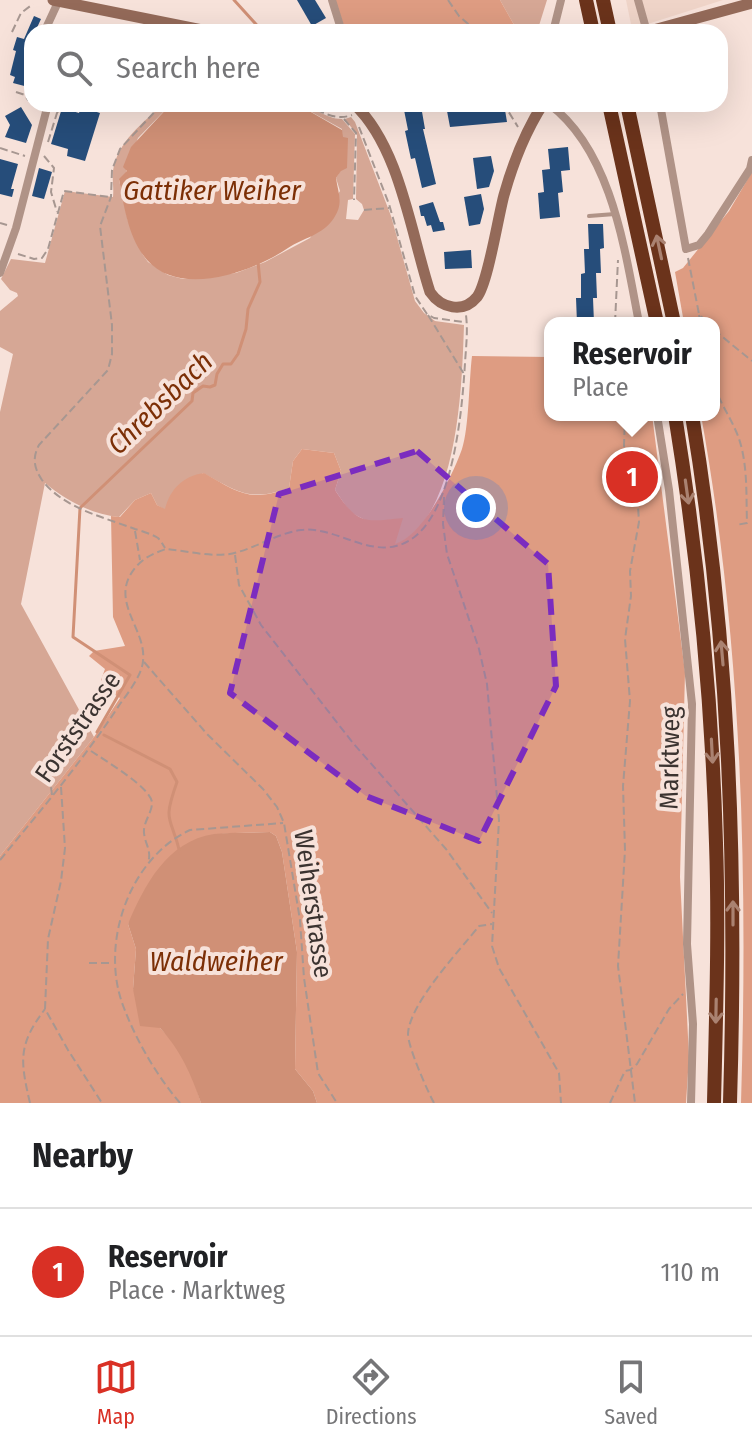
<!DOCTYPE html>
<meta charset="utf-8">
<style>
body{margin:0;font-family:"Fira Sans Condensed",sans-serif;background:#f6f6f6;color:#202124}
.you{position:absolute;left:476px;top:508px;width:28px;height:28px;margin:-20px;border:6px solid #fff;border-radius:50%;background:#1a73e8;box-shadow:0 0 0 12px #1a73e833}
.badge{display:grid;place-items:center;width:52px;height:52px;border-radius:50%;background:#d93025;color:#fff;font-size:26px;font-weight:700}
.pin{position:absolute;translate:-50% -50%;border:4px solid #fff;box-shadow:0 2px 8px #0006}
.popup{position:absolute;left:544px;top:317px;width:176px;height:104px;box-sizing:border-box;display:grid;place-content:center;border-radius:16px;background:#fff;filter:drop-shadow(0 2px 6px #0005);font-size:26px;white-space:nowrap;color:#757577}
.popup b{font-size:30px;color:#202124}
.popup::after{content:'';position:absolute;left:50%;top:100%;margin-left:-16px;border:16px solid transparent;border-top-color:#fff}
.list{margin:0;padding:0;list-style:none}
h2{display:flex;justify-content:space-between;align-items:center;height:104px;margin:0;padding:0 32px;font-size:34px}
h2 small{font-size:26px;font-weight:400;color:#757577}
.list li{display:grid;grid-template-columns:52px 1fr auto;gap:24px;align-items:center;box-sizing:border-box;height:128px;padding:0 32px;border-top:2px solid #e0e0e0}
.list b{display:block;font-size:30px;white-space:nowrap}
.list p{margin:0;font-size:26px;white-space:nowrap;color:#757577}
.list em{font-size:26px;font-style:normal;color:#757577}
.icon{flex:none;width:44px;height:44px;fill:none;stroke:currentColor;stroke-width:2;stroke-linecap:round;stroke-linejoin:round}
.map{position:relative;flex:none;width:752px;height:1103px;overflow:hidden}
.search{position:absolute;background:#fff;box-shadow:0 8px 32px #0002;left:24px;right:24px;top:24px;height:88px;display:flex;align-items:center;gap:20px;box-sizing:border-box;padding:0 28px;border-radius:24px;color:#757577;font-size:30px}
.sheet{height:232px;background:#fff}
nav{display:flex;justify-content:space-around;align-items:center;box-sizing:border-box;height:112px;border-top:2px solid #e0e0e0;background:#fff;font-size:22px;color:#757577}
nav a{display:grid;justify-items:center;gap:4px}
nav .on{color:#d93025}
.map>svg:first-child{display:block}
.built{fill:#efd4c8}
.green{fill:#d6a795}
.forest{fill:#de9c82}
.water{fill:#d09076}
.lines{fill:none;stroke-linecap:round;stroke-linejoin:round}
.stream{stroke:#d09076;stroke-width:3}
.building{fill:#264d7a}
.path{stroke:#a79791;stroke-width:2;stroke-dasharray:8 4;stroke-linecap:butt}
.lane{stroke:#b09387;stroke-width:4}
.street{stroke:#b09387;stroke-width:8}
.secondary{stroke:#946a59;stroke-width:11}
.highway{stroke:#6b331b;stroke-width:14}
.oneway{stroke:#aa8271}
.marked{fill:#7b2cbf;fill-opacity:0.2;stroke:#7b2cbf;stroke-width:6;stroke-dasharray:16 10;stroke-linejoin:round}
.labels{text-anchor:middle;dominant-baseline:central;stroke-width:8;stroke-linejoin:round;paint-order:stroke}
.street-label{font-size:26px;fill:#3b3330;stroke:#f7e2da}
.water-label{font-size:28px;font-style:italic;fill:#7c2f06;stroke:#f7e2da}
</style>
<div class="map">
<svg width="752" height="1103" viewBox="0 0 752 1103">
<rect width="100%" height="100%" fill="#f7e2da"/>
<polygon class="built" points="626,0 723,0 632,29"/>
<g class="green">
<polygon points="500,0 547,0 537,32 523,32 513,23"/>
<path d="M163,104H171L138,138L126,168L127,173L119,180L128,221L143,255L148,262L168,275L183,279L236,273L265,262L310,238L340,191L336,178L341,170L342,129L297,104C313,105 325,119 342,119L355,134L353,199L348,200L346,219L358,220L364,210L362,204L356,199L357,135L345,119L351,117L355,122L391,216L415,301L424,313L435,321L464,325C462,384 459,519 395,545L369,522L350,512L335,490L341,471L334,453L302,449L293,461L289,488C250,502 238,492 203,473L165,510L157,505L151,493L135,500L119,517C91,514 67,501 45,483L21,604L94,737L0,856V412L13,354L0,347V311L18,296L17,293L10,290L1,279L11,259L45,263L65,191L113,197C114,188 112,179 113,171C117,142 143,123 163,104Z"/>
</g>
<g class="forest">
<polygon points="335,0 500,0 513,23 523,32 346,32"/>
<path d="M752,172V1103H741C748,873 742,642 701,415H714V323H684L675,272L683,268L729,211Z"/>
<path d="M472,356L550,357V415H652L685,672L680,877L689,1057L686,1103H317L313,1091L295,1069L297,952L282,852L276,836L270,832C251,833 231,832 213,835C173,841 149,893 128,924L136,949L133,989L160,1028L177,1046L191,1072L201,1103H0V856L94,737L120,698L109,691L101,680L105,669L89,656L94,651L125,646L113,617L111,516L120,517L135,500L151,493L157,505L165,509C170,489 183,476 204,473C237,492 250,503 289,488L293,461L302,449L334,453L341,471L335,490C358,525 364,522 403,518L395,544C423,536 452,477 462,449C469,428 469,380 472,356Z"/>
</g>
<g class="water">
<path d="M171,104H297L342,130L343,137L348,138L347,168L341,171L336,178C338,193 344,203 334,218C323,235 303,238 288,248C253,272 180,298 147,260C128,238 124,206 119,179L127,171L123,167L131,147Z"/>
<path d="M270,832L276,836L282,852L297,952L295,1069L313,1091L317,1103H201C191,1074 181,1051 160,1028L140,1026L133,989L136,949L128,924C144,886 167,841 214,834C232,832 252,833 270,832Z"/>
</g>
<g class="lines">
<g class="stream">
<polyline points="234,0 263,32"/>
<polyline points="97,732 130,675 73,637 80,508 192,401 193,393 203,386 210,387 215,385 217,374 223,364 231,364 238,354 246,329 248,309 260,282 258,262"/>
<path d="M104,735L170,769L177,782C162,824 171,815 180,853"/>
</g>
</g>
<g class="building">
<polygon points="297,0 315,0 326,18 312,26"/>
<polygon points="34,16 41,19 35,32 32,32 32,88 13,83 15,77 10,75 16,51 13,50 17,37 24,39"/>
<polygon points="504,104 507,122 450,127 447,111"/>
<polygon points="421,106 425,129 423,129 436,184 422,188 415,158 411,159 405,131 408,130 404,110"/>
<polygon points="21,107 32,125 26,143 5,137 10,125 5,116"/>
<polygon points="81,107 100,113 85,161 67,156 68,149 51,144 62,108 79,113"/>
<polygon points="568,147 570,170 561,171 563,192 558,193 560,217 540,219 538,193 544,192 542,170 550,169 548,149"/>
<polygon points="491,156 494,171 489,187 477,189 473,158"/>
<polygon points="0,159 18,164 11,189 14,189 12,197 0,194"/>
<polygon points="39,168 52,172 44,199 32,196"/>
<polygon points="481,194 484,209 480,224 469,226 464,197"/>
<polygon points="433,202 440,222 443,222 445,230 433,232 431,225 427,226 424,216 421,216 419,206"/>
<polygon points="588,224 603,224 604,248 600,249 601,273 596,273 597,298 593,298 594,323 577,323 576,298 581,298 581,274 585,273 584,249 589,249"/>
<polygon points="471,250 472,268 445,269 444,252"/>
</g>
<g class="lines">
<g class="path">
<polyline points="448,0 459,16 475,30 496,32"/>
<polyline points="151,31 154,32"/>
<polyline points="12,32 21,13 33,4"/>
<polyline points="16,92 25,95 28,100 32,97"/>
<path d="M162,104L120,149L112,170L111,197L100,226L112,325V354L108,370L39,445C32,458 34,468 42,480C63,508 103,517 135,529C141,531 152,534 158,538C161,541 163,545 165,548"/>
<path d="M306,104C320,112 336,121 352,115"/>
<polyline points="501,104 505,106 518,127"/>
<polyline points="344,119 356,133 354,200"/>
<polyline points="359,127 389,204 415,296 427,314 434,318 464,322"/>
<polyline points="48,142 57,113 64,104"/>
<polyline points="0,148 25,156"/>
<polyline points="44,156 54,168 51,192 57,212"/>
<polyline points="364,210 389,208"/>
<polyline points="0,223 7,225"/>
<polyline points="18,254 34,259 42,258 48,249 64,191 110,197"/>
<polyline points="688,258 699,314 707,323"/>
<polyline points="428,315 464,374"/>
<polyline points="699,315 701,323"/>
<polyline points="615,323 618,260"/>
<polyline points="714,330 752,361"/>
<path d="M714,385C720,403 731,418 738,436C748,463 746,494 747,523L736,525"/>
<polyline points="625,415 624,445 627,480 638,506 639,522 630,571 631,596 625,639 630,701 623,786 625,850 618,966 635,1103"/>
<polyline points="444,497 443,524 447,554 479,649 487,684 499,820 492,946 499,968 559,1073 561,1103"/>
<polyline points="135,531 140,560"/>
<polyline points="235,555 239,585 261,625 353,743 446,849 492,913"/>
<polyline points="144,662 207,734 263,789 277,807 284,823 300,920 304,978 318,1073 337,1103"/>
<path d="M91,751C104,760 152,788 152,803C152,813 143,822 144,833C145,844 152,851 148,863"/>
<polyline points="61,787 65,848 61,881 48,939 45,1009 68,1050 102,1103"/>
<polyline points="52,795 50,779 55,757"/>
<path d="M0,860C42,809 84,759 120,704C128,693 142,675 143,661C147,629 108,601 135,568C143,558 154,553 166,549C188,551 217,559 238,552C259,546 279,533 301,530C333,526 364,554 396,546C453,533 462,411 465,363C466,347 468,331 466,315"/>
<polyline points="89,963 113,963"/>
<path d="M30,1103C20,1060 18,1045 45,1009"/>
<path d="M180,1103C157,1076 137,1042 124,1008C99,946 128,859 190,830L283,823"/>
<path d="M434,1103C427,1090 408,1047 408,1034C409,1004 460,950 479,926L492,924"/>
<polyline points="610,1103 625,1071 630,1070 637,1064 669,1009 683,994"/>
</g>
<polyline class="lane" points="589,216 615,214"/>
<g class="street">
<polyline points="332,0 342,32"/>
<polyline points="638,0 647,32"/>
<polyline points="48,32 47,26 59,0"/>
<polyline points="553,32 561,0"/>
<path d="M549,104C612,151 625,251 639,323"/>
<polyline points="660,104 686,249 699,245 708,234 750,169 752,160"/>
<polyline points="0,273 16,228 48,104"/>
<polyline points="657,415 669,490 692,704 687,944 693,1024 691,1103"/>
</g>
<g class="secondary">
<polyline points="53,0 212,32"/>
<polyline points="646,32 752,3"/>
<path d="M354,104C400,147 411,234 430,292C441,308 463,314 477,297C488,283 498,217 504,195C513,163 525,132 543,104"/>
</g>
<g class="highway">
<polyline points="586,0 593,32"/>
<polyline points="603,0 610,32"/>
<polyline points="609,104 657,323"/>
<polyline points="627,104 674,323"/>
<path d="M675,415C698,557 712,699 716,843C719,929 716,1016 714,1103"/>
<path d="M692,415C730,643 737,872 730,1103"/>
</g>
</g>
<defs><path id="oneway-shaft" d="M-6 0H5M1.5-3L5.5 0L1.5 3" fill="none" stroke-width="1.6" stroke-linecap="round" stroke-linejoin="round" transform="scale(2)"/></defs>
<g class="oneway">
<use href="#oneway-shaft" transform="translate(659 247) rotate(-102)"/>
<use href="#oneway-shaft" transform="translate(687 492) rotate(82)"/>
<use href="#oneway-shaft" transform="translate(722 653) rotate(-95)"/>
<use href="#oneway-shaft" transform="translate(712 751) rotate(87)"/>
<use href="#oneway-shaft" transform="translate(733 913) rotate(-90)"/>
<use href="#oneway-shaft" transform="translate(716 1011) rotate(91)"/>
</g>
<path class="marked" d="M417,451L548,564L556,686L479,841L366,796L230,693L279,494Z"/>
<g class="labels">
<g class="street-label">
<text transform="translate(78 727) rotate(-55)">Forststrasse</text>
<text transform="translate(670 758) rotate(-89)">Marktweg</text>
<text transform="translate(313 904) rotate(82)">Weiherstrasse</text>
</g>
<g class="water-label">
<text x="212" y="190">Gattiker Weiher</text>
<text transform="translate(160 403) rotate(-44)">Chrebsbach</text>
<text x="216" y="961">Waldweiher</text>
</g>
</g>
</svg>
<div class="you"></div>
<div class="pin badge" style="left:632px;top:477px">1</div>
<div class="popup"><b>Reservoir</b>Place</div>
<div class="search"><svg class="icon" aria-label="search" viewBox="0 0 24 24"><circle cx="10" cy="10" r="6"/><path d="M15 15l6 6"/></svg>Search here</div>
</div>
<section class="sheet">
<h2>Nearby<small></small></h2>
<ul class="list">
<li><span class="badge">1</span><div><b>Reservoir</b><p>Place · Marktweg</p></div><em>110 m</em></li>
</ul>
</section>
<nav>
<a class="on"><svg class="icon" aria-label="map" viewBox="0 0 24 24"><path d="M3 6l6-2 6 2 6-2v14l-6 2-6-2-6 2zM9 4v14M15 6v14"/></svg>Map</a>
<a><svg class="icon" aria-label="directions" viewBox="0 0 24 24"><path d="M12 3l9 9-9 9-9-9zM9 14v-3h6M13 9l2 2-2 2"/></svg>Directions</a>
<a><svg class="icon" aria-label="saved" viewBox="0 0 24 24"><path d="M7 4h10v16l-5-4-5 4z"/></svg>Saved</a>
</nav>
